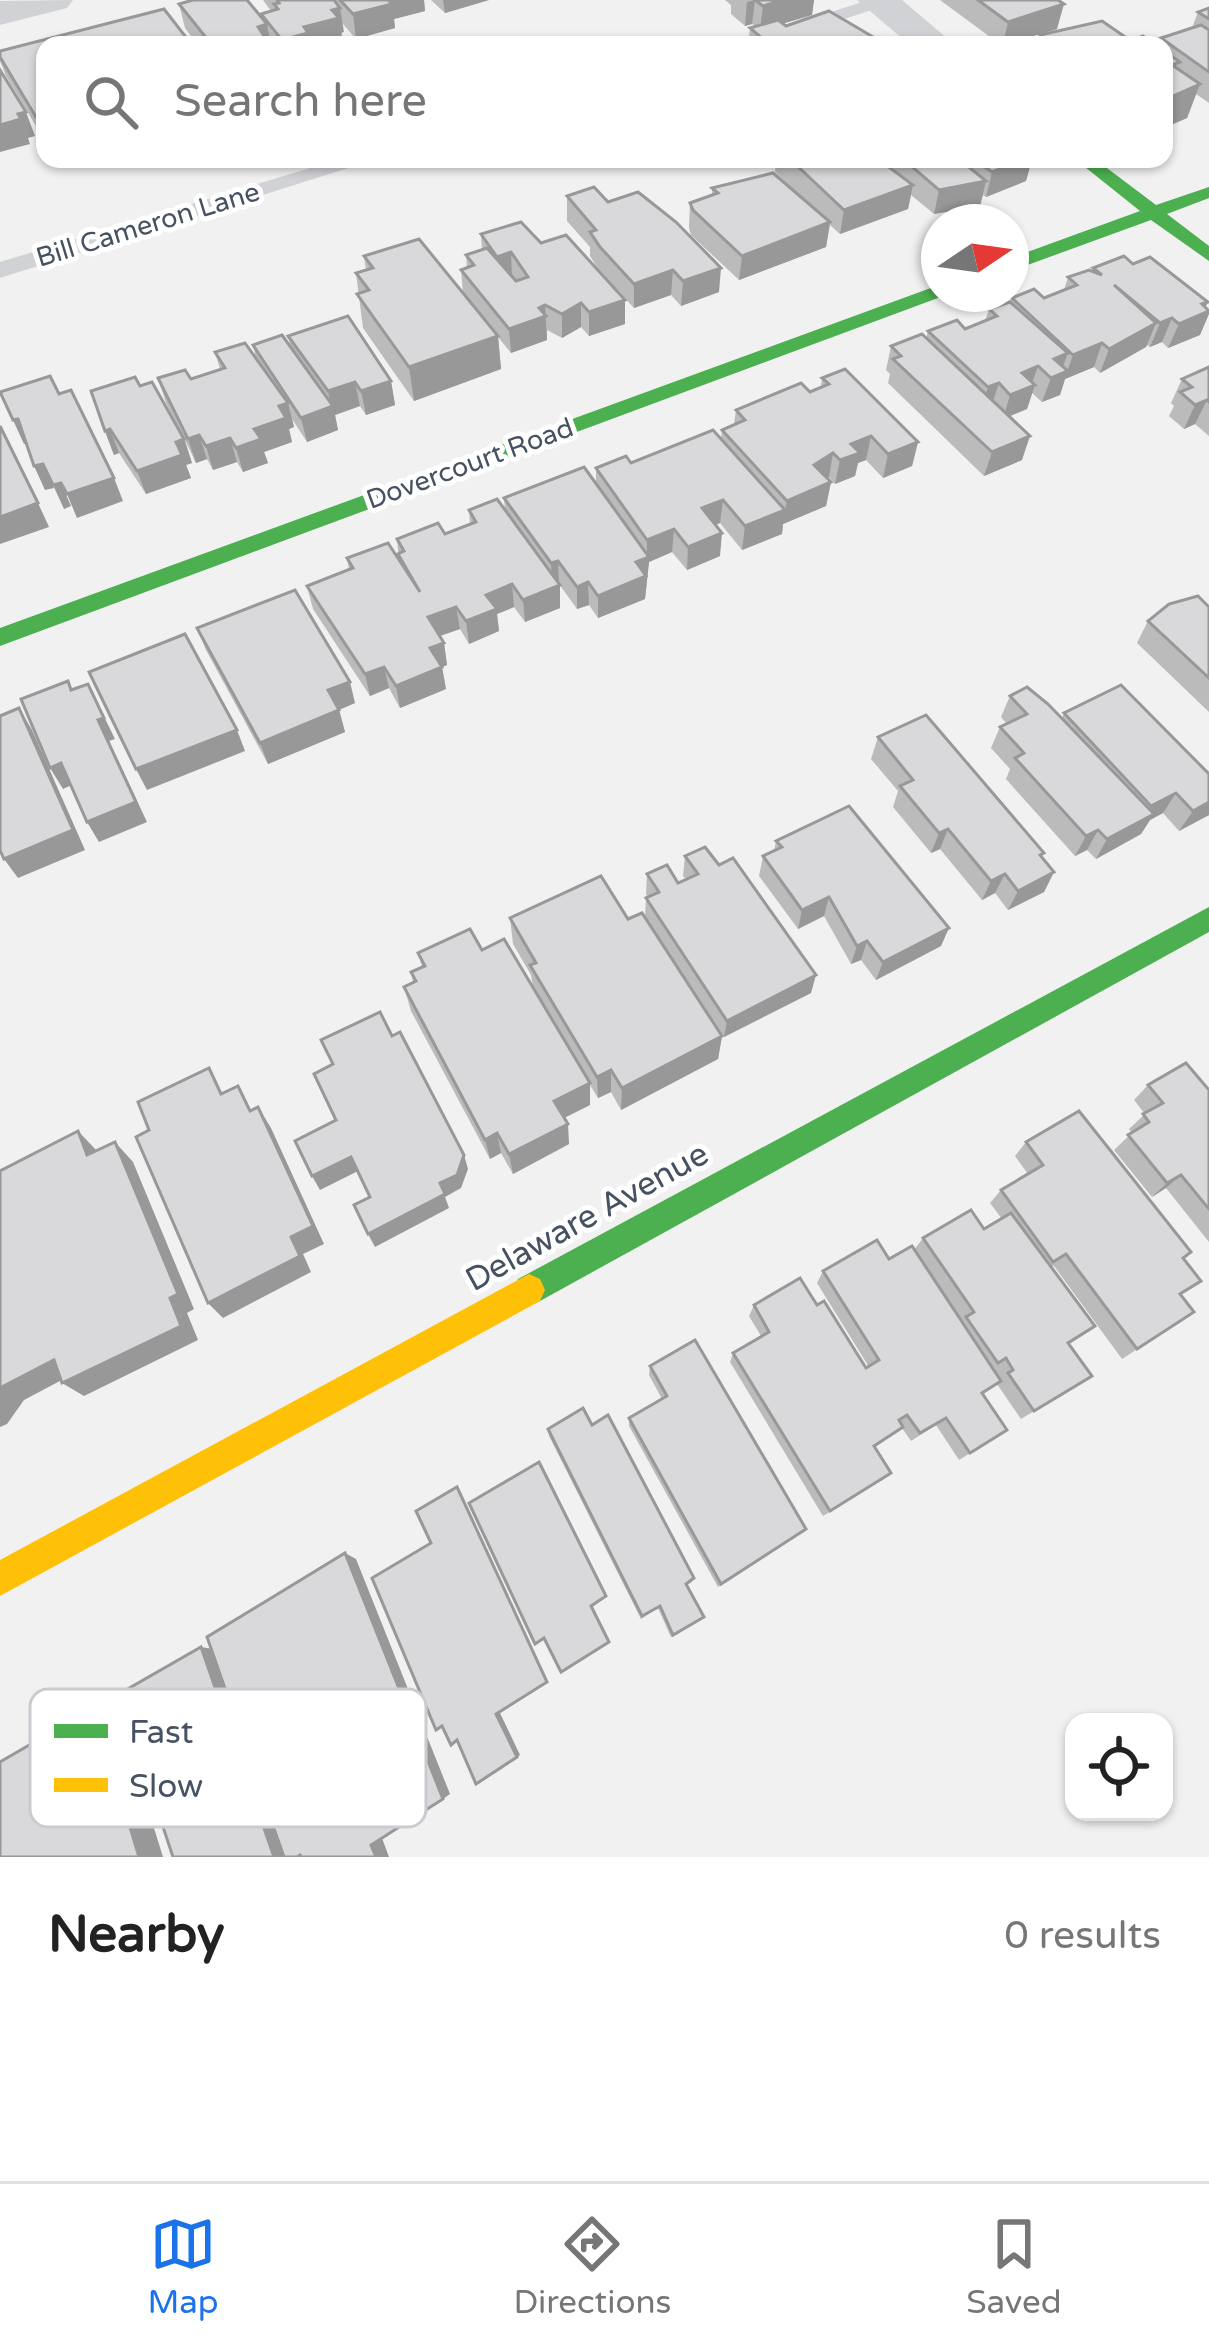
<!DOCTYPE html>
<style>
body{margin:0;font-family:"Varela Round",sans-serif;background:#f2f2f2;color:#222}
.controls{position:absolute;right:36px;bottom:36px;display:grid;overflow:hidden;border-radius:24px;box-shadow:0 3px 9px #0004}
.controls button{width:108px;height:108px;display:grid;place-items:center;padding:0;border:0;border-bottom:3px solid #e0e0e0;background:#fff;color:#222;font:60px sans-serif}
.compass{position:absolute;left:921px;top:204px;width:108px;height:108px;border-radius:50%;background:#fff;box-shadow:0 3px 9px #0004;rotate:77deg}
.list{margin:0;padding:0;list-style:none}
h2{display:flex;justify-content:space-between;align-items:center;height:156px;margin:0;padding:0 48px;font-size:51px}
h2 small{font-size:39px;font-weight:400;color:#767676}
.icon{flex:none;width:66px;height:66px;fill:none;stroke:currentColor;stroke-width:2;stroke-linecap:round;stroke-linejoin:round}
.map{position:relative;flex:none;width:1209px;height:1857px;overflow:hidden}
.search{position:absolute;background:#fff;box-shadow:0 3px 9px #0004;left:36px;right:36px;top:36px;height:132px;display:flex;align-items:center;gap:30px;box-sizing:border-box;padding:0 42px;border-radius:24px;color:#767676;font-size:45px}
.sheet{height:324px;background:#fff}
nav{display:flex;justify-content:space-around;align-items:center;box-sizing:border-box;height:168px;border-top:3px solid #e0e0e0;background:#fff;font-size:33px;color:#767676}
nav a{display:grid;justify-items:center;gap:6px}
nav .on{color:#1a73e8}
.map>svg:first-child{display:block}
.lines{fill:none;stroke-linecap:round;stroke-linejoin:round}
.lane{fill:#d0d2d5;fill-rule:evenodd}
.street{fill:#d0d2d5;fill-rule:evenodd}
.fast{fill:#4caf50;fill-rule:evenodd}
.slow{fill:#ffc107;fill-rule:evenodd}
.wall{fill:#bbbbbc}
.shaded-wall{fill:#989899}
.building{fill:#d9d9db;stroke:#989899;stroke-width:3}
.labels{text-anchor:middle;dominant-baseline:central;stroke-width:10;stroke-linejoin:round;paint-order:stroke}
.far-street-label{font-size:27px;fill:#465261;stroke:#fff}
.street-label{font-size:33px;fill:#465261;stroke:#fff}
.key{fill:#fff;stroke:#c8cbd0;stroke-width:3}
.key-label{font-size:33px;fill:#465261}
</style>
<div class="map">
<svg width="1209" height="1857" viewBox="0 0 1209 1857">
<rect width="100%" height="100%" fill="#f2f1f1"/>
<g class="lines">
<g class="lane">
<polygon points="868,0 902,0 765,45 731,45"/>
<polygon points="340,159 377,159 0,278 0,262"/>
</g>
<g class="street">
<polygon points="73,0 67,8 0,25 0,1"/>
<polygon points="857,0 902,0 955,45 910,45"/>
</g>
<g class="fast">
<polygon points="1075,159 1095,159 1156,205 1209,187 1209,198 1167,214 1209,246 1209,261 1151,220 1011,271 1011,258 1140,211"/>
<polygon points="939,285 939,294 946,295 0,646 0,628"/>
<polygon points="1209,907 1209,932 540,1301 529,1306 518,1301 513,1290 518,1279"/>
</g>
<polygon class="slow" points="529,1274 540,1279 545,1290 540,1301 0,1596 0,1560"/>
</g>
<g class="wall">
<polygon points="263,0 424,0 425,11 394,19 395,28 356,39 342,23 342,42 332,45 198,45 185,28 179,4 262,19 261,14 271,11"/>
<polygon points="431,0 489,0 445,13"/>
<polygon points="725,0 814,0 812,15 782,24 786,26 875,38 874,45 748,45 750,28 756,26 752,24 745,26 731,14 731,5"/>
<polygon points="940,0 1058,0 1057,29 1001,45"/>
<polygon points="1209,8 1209,103 1196,94 1187,118 1164,128 1164,45 1159,45 1161,38 1192,28 1198,12"/>
<polygon points="1040,35 1131,41 1156,45 1038,45"/>
<polygon points="45,45 45,141 6,76 0,61 0,51"/>
<polygon points="776,159 878,159 889,167 890,159 1032,159 1026,181 986,197 983,195 980,206 934,214 911,195 908,209 840,234 830,225 826,247 739,280 691,235 689,228 690,203 712,195 712,188 805,201 775,172"/>
<polygon points="567,196 608,202 719,292 681,306 671,295 634,308 600,272 590,256 590,247 567,221"/>
<polygon points="481,234 541,243 625,300 625,324 589,336 581,327 562,338 547,330 547,340 511,353 498,337 501,369 414,401 363,328 356,273 366,270 364,256 463,293 461,270 467,268 466,255 482,250"/>
<polygon points="1133,264 1209,310 1200,335 1168,348 1162,342 1150,347 1147,345 1146,347 1100,373 1094,367 1065,379 1060,395 1042,402 1032,393 1027,409 1009,416 1022,460 984,476 888,383 890,374 886,370 891,346 926,339 928,331 965,329 985,321 989,309 1010,302 1012,298 1044,298 1064,290 1068,277 1092,271 1093,268"/>
<polygon points="288,336 391,381 395,405 366,415 360,406 335,415 338,430 307,442 292,419 294,427 289,429 292,442 264,452 268,463 243,472 237,462 213,470 207,459 196,463 185,440 192,463 186,465 191,478 146,494 119,453 114,455 105,431 140,386 183,437 166,403 158,378 191,379 220,369 215,352 256,358 253,345 291,347"/>
<polygon points="1209,367 1209,436 1195,424 1184,429 1169,416 1174,406 1171,403 1182,379"/>
<polygon points="822,378 918,442 912,466 883,478 866,460 858,463 855,476 835,484 829,477 827,478 831,482 826,506 783,524 782,534 742,550 720,523 716,525 720,556 687,570 672,552 649,562 645,599 598,618 589,605 577,609 559,584 560,608 525,622 514,607 497,614 499,631 469,644 460,629 440,636 444,643 447,665 442,667 446,689 400,708 389,688 370,696 313,609 307,586 349,570 347,558 399,561 397,539 445,534 470,524 469,510 505,510 504,498 596,485 596,468 631,463 721,439 722,430 734,424 736,410 810,392 821,387"/>
<polygon points="1209,607 1209,712 1137,643 1148,621"/>
<polygon points="197,628 355,703 339,710 345,732 268,764 206,650"/>
<polygon points="1010,696 1062,718 1064,713 1209,774 1209,815 1179,831 1163,813 1150,820 1141,834 1096,859 1087,850 1075,856 1006,779 1010,769 991,748 1000,727 1007,724 1001,717"/>
<polygon points="878,737 1042,857 1054,872 1044,892 1008,910 995,893 982,900 940,849 931,853 893,807 898,791 871,759"/>
<polygon points="776,841 941,946 876,980 861,960 851,964 824,916 798,929 759,876 763,856 774,851"/>
<polygon points="685,856 811,993 724,1037 645,917 646,898 648,897 646,894 647,874 678,883 686,879 683,876"/>
<polygon points="510,918 628,919 722,1036 718,1059 621,1110 611,1092 598,1098 590,1085 590,1105 564,1118 569,1144 513,1174 501,1153 490,1159 411,1011 404,987 413,982 411,972 422,967 418,953 482,950 533,987 531,975 513,944"/>
<polygon points="1148,1085 1209,1090 1209,1242 1166,1188 1152,1197 1114,1150 1132,1133 1129,1129 1145,1114 1134,1100"/>
<polygon points="1026,1142 1183,1258 1180,1294 1194,1312 1122,1359 1054,1266 1051,1267 1081,1336 1069,1344 1092,1376 1021,1419 997,1384 983,1394 1007,1430 959,1460 936,1425 911,1441 902,1428 875,1447 891,1473 823,1516 730,1362 733,1353 761,1336 749,1316 754,1305 817,1305 866,1368 869,1367 817,1283 823,1271 889,1259 914,1250 923,1238 984,1229 1002,1219 990,1203 1001,1190 1028,1174 1015,1156"/>
<polygon points="650,1366 806,1529 718,1587 629,1426 629,1418 662,1399 649,1375"/>
<polygon points="592,1425 692,1582 686,1585 704,1617 671,1637 658,1608 641,1619 549,1436 548,1429"/>
</g>
<g class="shaded-wall">
<polygon points="386,0 424,0 425,11 394,19 395,28 356,39 353,14"/>
<polygon points="443,0 489,0 445,13"/>
<polygon points="755,0 752,24 745,26 747,2"/>
<polygon points="782,0 814,0 812,15 760,30 763,6"/>
<polygon points="1064,4 1057,29 1003,45 1008,22"/>
<polygon points="340,8 344,32 341,33 342,42 332,45 284,45 282,40 332,10"/>
<polygon points="267,24 271,45 256,45 258,27"/>
<polygon points="875,38 874,45 854,45"/>
<polygon points="1200,84 1187,118 1164,128 1164,100"/>
<polygon points="26,112 35,136 28,138 30,144 0,152 0,125 18,114"/>
<polygon points="45,114 45,141 36,117"/>
<polygon points="1026,159 1032,159 1026,181 986,197 992,172"/>
<polygon points="986,181 980,206 934,214 939,190"/>
<polygon points="913,185 908,209 840,234 844,210"/>
<polygon points="830,222 826,247 739,280 742,256"/>
<polygon points="511,252 512,277 499,281 497,257"/>
<polygon points="721,268 719,292 681,306 683,281"/>
<polygon points="673,270 671,295 634,308 634,284"/>
<polygon points="625,300 625,324 589,336 589,312"/>
<polygon points="1208,302 1202,314 1209,311 1209,314 1200,335 1168,348 1179,324 1202,304"/>
<polygon points="581,303 581,327 562,338 562,314"/>
<polygon points="545,305 547,340 511,353 509,329"/>
<polygon points="1172,318 1162,342 1150,347 1160,323"/>
<polygon points="1156,323 1146,347 1100,373 1109,349"/>
<polygon points="498,336 501,369 414,401 409,367"/>
<polygon points="1102,343 1094,367 1065,379 1060,395 1042,402 1051,378 1054,359 1068,353 1060,374 1067,372 1073,355"/>
<polygon points="1038,366 1031,386 1035,385 1027,409 1003,419 1010,395 1022,373"/>
<polygon points="391,381 395,405 366,415 361,391"/>
<polygon points="355,382 360,406 335,415 338,430 307,442 301,418 331,407 328,391"/>
<polygon points="999,383 991,407 980,411 988,387"/>
<polygon points="1207,400 1195,424 1184,429 1195,405"/>
<polygon points="288,403 294,427 289,429 292,442 264,452 268,463 243,472 236,448 279,406"/>
<polygon points="18,419 29,443 24,444 13,420"/>
<polygon points="110,429 119,453 114,455 105,431"/>
<polygon points="199,435 207,459 196,463 188,439"/>
<polygon points="871,436 866,460 858,463 855,476 835,484 840,460 851,444"/>
<polygon points="1030,436 1022,460 984,476 992,452"/>
<polygon points="230,438 237,462 213,470 206,446"/>
<polygon points="184,439 192,463 186,465 191,478 146,494 137,471 176,442"/>
<polygon points="918,442 912,466 883,478 888,454"/>
<polygon points="833,453 829,477 810,488 814,465"/>
<polygon points="43,464 54,488 45,490 34,466"/>
<polygon points="114,478 123,501 77,518 67,494"/>
<polygon points="831,482 826,506 783,524 782,534 742,550 745,526 785,510 787,501"/>
<polygon points="61,483 71,506 64,509 53,485"/>
<polygon points="723,500 720,523 700,531 702,508"/>
<polygon points="38,503 49,527 0,544 0,517"/>
<polygon points="674,529 672,552 649,562 645,599 598,618 598,596 636,562 647,558 647,540"/>
<polygon points="722,533 720,556 687,570 688,547"/>
<polygon points="558,561 559,584 552,586 551,563"/>
<polygon points="588,582 589,605 577,609 577,587"/>
<polygon points="512,584 514,607 497,614 499,631 469,644 466,621 486,595"/>
<polygon points="560,585 560,608 525,622 523,600"/>
<polygon points="456,607 460,629 431,639 428,617"/>
<polygon points="444,643 447,665 433,670 430,648"/>
<polygon points="384,667 389,688 370,696 365,674"/>
<polygon points="442,667 446,689 400,708 396,686"/>
<polygon points="350,682 355,703 334,712 328,690"/>
<polygon points="88,684 115,739 109,741 147,822 99,842 87,822 98,720"/>
<polygon points="19,708 32,730 85,850 18,878 4,859"/>
<polygon points="339,710 345,732 268,764 260,743"/>
<polygon points="237,730 245,751 147,790 136,769"/>
<polygon points="61,763 74,784 63,789 50,768"/>
<polygon points="1176,793 1163,813 1150,820 1141,834 1096,859 1107,839 1142,821 1151,806"/>
<polygon points="1209,802 1209,815 1179,831 1193,811"/>
<polygon points="948,829 940,849 931,853 939,833"/>
<polygon points="1098,830 1087,850 1075,856 1086,836"/>
<polygon points="1054,872 1044,892 1008,910 1018,891"/>
<polygon points="1005,874 995,893 982,900 991,881"/>
<polygon points="829,897 824,916 798,929 802,910"/>
<polygon points="949,928 941,946 876,980 883,962"/>
<polygon points="867,941 861,960 851,964 857,946"/>
<polygon points="816,975 811,993 724,1037 727,1021"/>
<polygon points="722,1036 718,1059 621,1110 622,1088"/>
<polygon points="611,1070 611,1092 598,1098 597,1077"/>
<polygon points="590,1083 590,1105 556,1122 554,1101"/>
<polygon points="258,1107 271,1128 324,1244 303,1254 311,1272 223,1318 208,1303 291,1237"/>
<polygon points="568,1124 569,1144 513,1174 509,1154"/>
<polygon points="78,1131 97,1151 87,1155"/>
<polygon points="497,1133 501,1153 490,1159 485,1140"/>
<polygon points="115,1142 133,1162 194,1309 187,1313 198,1340 84,1396 62,1383 170,1298"/>
<polygon points="464,1155 468,1169 461,1188 445,1197 449,1208 375,1247 368,1234 440,1183"/>
<polygon points="351,1157 358,1171 320,1190 312,1176"/>
<polygon points="1181,1175 1166,1188 1152,1197 1167,1183"/>
<polygon points="54,1360 75,1373 24,1400 7,1424 0,1427 0,1388"/>
<polygon points="457,1487 548,1682 500,1713 520,1755 517,1757 496,1714"/>
<polygon points="345,1553 356,1559 450,1794 443,1799"/>
<polygon points="201,1647 213,1649 287,1857 274,1857"/>
<polygon points="111,1710 117,1730 123,1729 163,1857 139,1857 95,1734 88,1711"/>
<polygon points="382,1838 389,1857 376,1857 371,1845"/>
</g>
<g class="building">
<polygon points="193,0 247,0 267,24 258,27 268,42 256,45 199,45 197,43 208,40 179,4"/>
<polygon points="277,0 334,0 340,8 332,10 339,18 304,27 308,33 282,40 261,14 278,9 274,4 279,3"/>
<polygon points="340,0 388,0 392,4 353,14"/>
<polygon points="755,0 782,0 763,6"/>
<polygon points="978,0 1058,0 1064,4 1008,22"/>
<polygon points="1209,8 1209,19 1198,12"/>
<polygon points="164,9 192,45 45,45 45,114 36,117 0,57 0,51"/>
<polygon points="829,11 875,38 854,45 770,45 750,28 778,20 786,26"/>
<polygon points="1102,21 1131,41 1143,36 1156,45 1054,45 1040,35"/>
<polygon points="1201,25 1209,30 1209,72 1161,38"/>
<polygon points="1164,51 1180,62 1172,65 1200,84 1164,100"/>
<polygon points="0,70 26,112 18,114 21,119 0,125"/>
<polygon points="790,159 878,159 913,185 844,210"/>
<polygon points="903,159 959,159 986,181 939,190"/>
<polygon points="974,159 1026,159 992,172"/>
<polygon points="773,173 830,222 742,256 693,210 690,203 718,193 712,188"/>
<polygon points="594,187 608,202 638,192 676,222 721,268 683,281 673,270 634,284 600,247 590,232 596,230 567,196"/>
<polygon points="521,222 541,243 566,235 625,300 589,312 581,303 562,314 545,305 539,308 546,316 509,329 461,270 474,265 466,255 487,248 516,281 528,277 511,252 497,257 481,234"/>
<polygon points="419,239 498,336 409,367 357,294 369,290 356,273 373,268 364,256"/>
<polygon points="1124,256 1133,264 1150,257 1208,302 1202,304 1209,311 1179,324 1172,318 1160,323 1114,285 1156,323 1109,349 1102,343 1073,355 1012,298 1034,289 1044,298 1077,285 1068,277 1089,270 1102,275 1093,268"/>
<polygon points="1010,302 1068,353 1054,359 1068,371 1051,378 1038,366 1022,373 1035,385 1010,395 999,383 988,387 928,331 957,320 965,329 997,316 989,309"/>
<polygon points="348,316 391,381 361,391 355,382 328,391 288,336"/>
<polygon points="922,334 1030,436 992,452 893,359 901,356 891,346"/>
<polygon points="282,335 333,406 301,418 253,345"/>
<polygon points="245,343 288,403 279,406 286,418 254,429 261,439 236,448 230,438 206,446 199,435 188,439 158,378 185,370 191,379 225,368 215,352"/>
<polygon points="1209,367 1209,402 1207,400 1195,405 1180,392 1192,387 1182,379"/>
<polygon points="845,369 918,442 888,454 871,436 851,444 860,453 840,460 833,453 814,465 831,482 787,501 722,430 745,420 736,410 801,383 810,392 829,384 822,378"/>
<polygon points="50,376 59,394 71,390 114,478 67,494 61,483 53,485 43,464 34,466 18,419 13,420 0,392"/>
<polygon points="135,377 140,386 152,382 184,439 176,442 182,455 137,471 110,429 105,431 91,391"/>
<polygon points="0,426 38,503 0,517"/>
<polygon points="713,430 785,510 745,526 723,500 702,508 722,533 688,547 674,529 647,540 596,468 626,456 631,463"/>
<polygon points="584,467 649,557 636,562 646,576 598,596 588,582 577,587 558,561 551,563 504,498"/>
<polygon points="497,499 560,585 523,600 512,584 486,595 497,609 466,621 456,607 428,617 444,643 430,648 442,667 396,686 384,667 365,674 307,586 353,568 347,558 388,543 420,592 398,554 404,551 397,539 438,523 445,534 476,522 469,510"/>
<polygon points="295,590 350,682 328,690 339,710 260,743 197,628"/>
<polygon points="1198,596 1209,607 1209,678 1148,621 1169,604"/>
<polygon points="185,634 237,730 136,769 89,672"/>
<polygon points="68,681 71,690 88,684 104,718 98,720 136,802 87,822 61,763 50,768 21,699"/>
<polygon points="1121,685 1209,774 1209,802 1193,811 1176,793 1151,806 1064,713"/>
<polygon points="1027,687 1048,704 1154,814 1107,839 1098,830 1086,836 1015,758 1024,753 1000,727 1027,714 1010,696"/>
<polygon points="19,708 73,830 4,859 0,850 0,716"/>
<polygon points="926,715 1044,853 1040,855 1054,872 1018,891 1005,874 991,881 948,829 939,833 900,786 913,780 878,737"/>
<polygon points="849,806 949,928 883,962 867,941 857,946 829,897 802,910 763,856 782,847 776,841"/>
<polygon points="705,847 719,865 733,858 816,975 727,1021 646,898 659,892 647,874 667,865 678,883 698,874 685,856"/>
<polygon points="601,876 628,919 642,913 722,1036 622,1088 611,1070 597,1077 530,965 536,963 510,918"/>
<polygon points="470,929 482,950 504,939 590,1083 554,1101 568,1124 509,1154 497,1133 485,1140 404,987 416,981 411,972 425,966 418,953"/>
<polygon points="380,1012 392,1036 400,1032 464,1155 457,1175 440,1183 445,1194 368,1234 354,1205 370,1197 351,1157 312,1176 295,1141 336,1120 314,1074 333,1064 321,1040"/>
<polygon points="1186,1063 1209,1090 1209,1209 1181,1175 1167,1183 1128,1135 1149,1122 1143,1114 1163,1103 1148,1085"/>
<polygon points="209,1068 221,1094 238,1086 250,1111 258,1107 313,1226 291,1237 300,1256 208,1303 136,1137 149,1130 138,1102"/>
<polygon points="1079,1111 1191,1252 1183,1258 1201,1281 1180,1294 1194,1312 1137,1349 1066,1254 1053,1262 1001,1190 1043,1165 1026,1142"/>
<polygon points="78,1131 87,1155 115,1142 178,1294 170,1298 181,1326 62,1383 54,1360 0,1388 0,1171"/>
<polygon points="971,1210 984,1229 1011,1213 1095,1326 1068,1343 1092,1376 1034,1411 1008,1373 1013,1370 1006,1358 998,1363 966,1317 974,1312 923,1238"/>
<polygon points="877,1240 889,1259 912,1246 1001,1381 982,1393 1007,1430 970,1453 946,1418 920,1433 907,1415 899,1420 903,1427 874,1446 891,1473 830,1511 733,1353 769,1332 754,1305 800,1278 817,1305 824,1301 866,1368 879,1360 823,1271"/>
<polygon points="695,1340 806,1529 721,1584 629,1418 667,1396 650,1366"/>
<polygon points="583,1408 592,1425 608,1415 694,1578 686,1584 704,1617 673,1635 660,1606 642,1616 548,1429"/>
<polygon points="539,1462 606,1596 591,1606 609,1642 561,1672 544,1638 535,1644 469,1503"/>
<polygon points="457,1487 547,1682 496,1714 517,1757 476,1784 457,1740 451,1745 442,1726 436,1730 372,1578 431,1543 416,1511"/>
<polygon points="345,1553 443,1799 371,1845 376,1857 301,1857 300,1855 297,1857 284,1857 207,1637"/>
<polygon points="201,1647 274,1857 173,1857 119,1694"/>
<polygon points="88,1711 95,1734 101,1731 139,1857 0,1857 0,1762"/>
</g>
<g class="labels">
<g class="far-street-label">
<text transform="translate(148 225) rotate(-17)">Bill Cameron Lane</text>
<text transform="translate(470 464) rotate(-20)">Dovercourt Road</text>
</g>
<g class="street-label">
<text transform="translate(587 1217) rotate(-29)">Delaware Avenue</text>
</g>
</g>
<rect x="30" y="1689" width="396" height="138" rx="18" class="key"/>
<rect x="54" y="1724" width="54" height="14" fill="#4caf50"/>
<rect x="54" y="1778" width="54" height="14" fill="#ffc107"/>
<g class="key-label">
<text x="129" y="1743">Fast</text>
<text x="129" y="1797">Slow</text>
</g>
</svg>
<div class="controls">
<button><svg class="icon" aria-label="locate" viewBox="0 0 24 24"><circle cx="12" cy="12" r="6"/><path d="M12 2v4M12 18v4M2 12h4M18 12h4"/></svg></button>
</div>
<svg class="compass" viewBox="-18 -18 36 36"><path d="M0-13l5 13h-10z" fill="#e53935"/><path d="M0 13l5-13h-10z" fill="#767676"/></svg>
<div class="search"><svg class="icon" aria-label="search" viewBox="0 0 24 24"><circle cx="10" cy="10" r="6"/><path d="M15 15l6 6"/></svg>Search here</div>
</div>
<section class="sheet">
<h2>Nearby<small>0 results</small></h2>
<ul class="list">
</ul>
</section>
<nav>
<a class="on"><svg class="icon" aria-label="map" viewBox="0 0 24 24"><path d="M3 6l6-2 6 2 6-2v14l-6 2-6-2-6 2zM9 4v14M15 6v14"/></svg>Map</a>
<a><svg class="icon" aria-label="directions" viewBox="0 0 24 24"><path d="M12 3l9 9-9 9-9-9zM9 14v-3h6M13 9l2 2-2 2"/></svg>Directions</a>
<a><svg class="icon" aria-label="saved" viewBox="0 0 24 24"><path d="M7 4h10v16l-5-4-5 4z"/></svg>Saved</a>
</nav>
